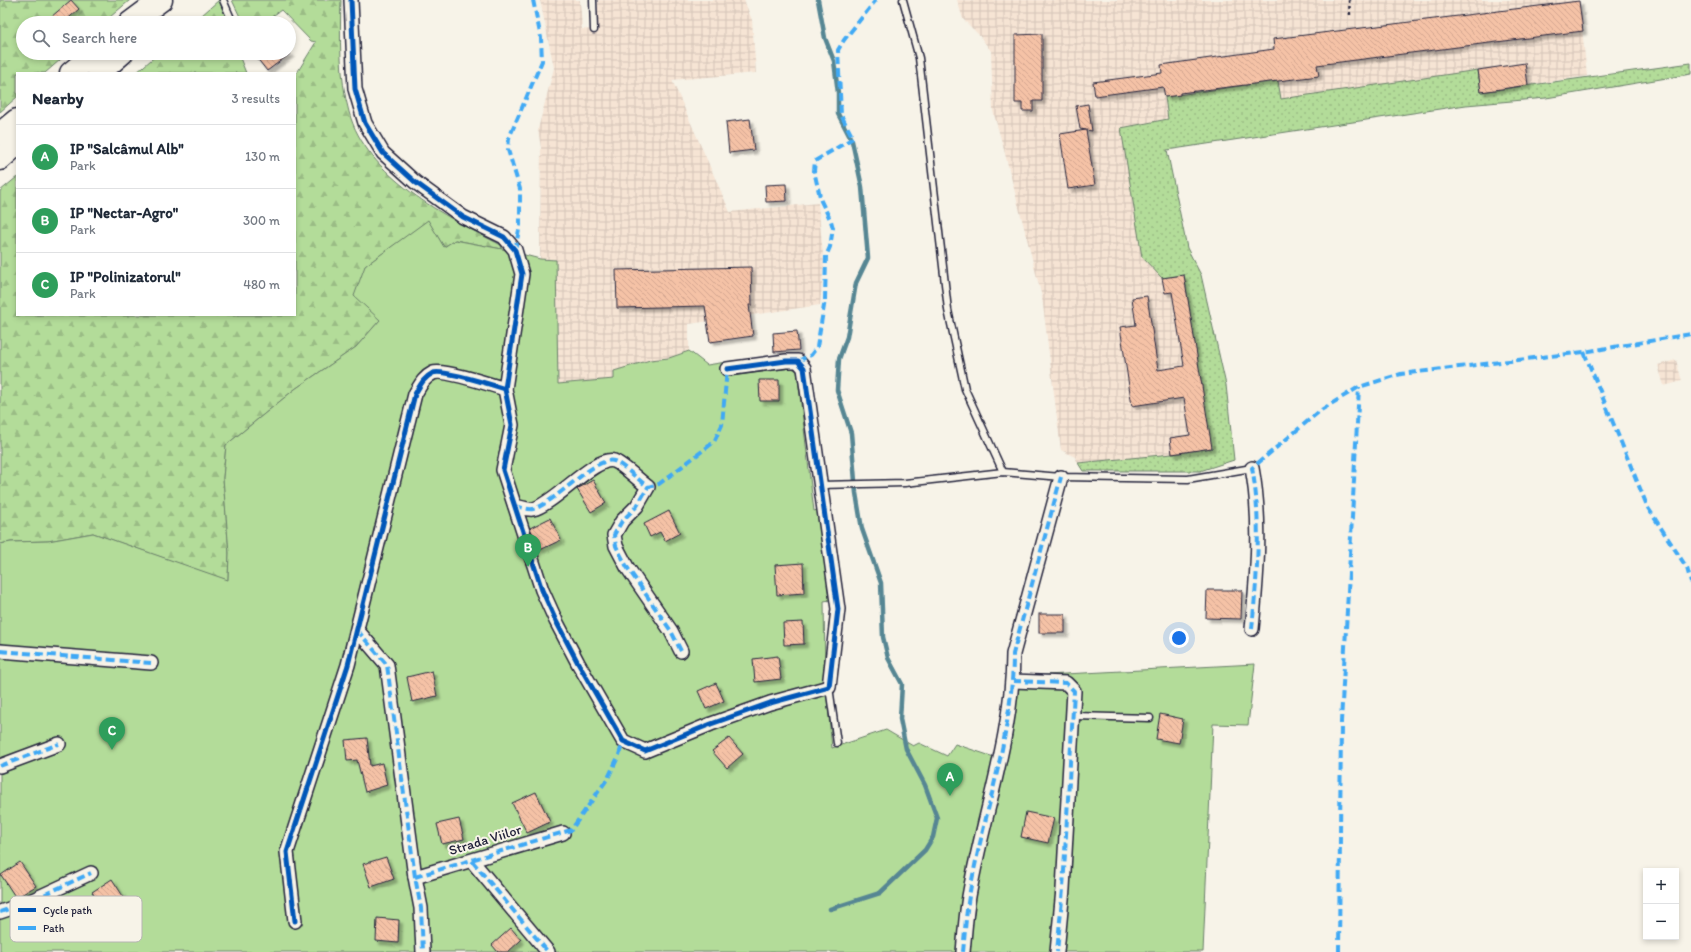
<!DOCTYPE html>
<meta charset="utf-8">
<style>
body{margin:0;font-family:Itim,sans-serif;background:#f6f6f7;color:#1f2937}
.controls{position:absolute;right:12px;bottom:12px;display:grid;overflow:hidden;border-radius:0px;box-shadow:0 2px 6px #0003}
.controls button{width:36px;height:36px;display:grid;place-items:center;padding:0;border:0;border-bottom:1px solid #e0e1e3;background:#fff;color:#1f2937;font:20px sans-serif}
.you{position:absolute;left:1179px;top:638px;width:14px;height:14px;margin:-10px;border:3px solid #fff;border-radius:50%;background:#1a73e8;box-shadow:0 0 0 6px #1a73e833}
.badge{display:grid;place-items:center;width:26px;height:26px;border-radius:50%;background:#1f6fb2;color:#fff;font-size:13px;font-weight:700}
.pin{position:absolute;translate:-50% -33px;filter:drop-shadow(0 1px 2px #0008)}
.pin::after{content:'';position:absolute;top:21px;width:14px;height:12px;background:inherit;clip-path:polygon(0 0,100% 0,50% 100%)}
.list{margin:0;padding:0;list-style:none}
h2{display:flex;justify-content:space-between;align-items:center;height:52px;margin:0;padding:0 16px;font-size:17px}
h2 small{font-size:13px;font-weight:400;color:#747a83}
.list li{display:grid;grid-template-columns:26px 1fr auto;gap:12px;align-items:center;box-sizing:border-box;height:64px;padding:0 16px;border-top:1px solid #e0e1e3}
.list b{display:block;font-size:15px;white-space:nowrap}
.list p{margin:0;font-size:13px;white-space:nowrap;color:#747a83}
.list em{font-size:13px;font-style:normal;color:#747a83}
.icon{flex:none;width:22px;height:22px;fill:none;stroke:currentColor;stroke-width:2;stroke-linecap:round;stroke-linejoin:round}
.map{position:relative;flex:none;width:1691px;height:952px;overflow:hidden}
.search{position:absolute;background:#fff;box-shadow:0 2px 6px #0003;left:16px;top:16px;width:280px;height:44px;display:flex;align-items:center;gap:10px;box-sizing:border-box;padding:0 14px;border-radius:22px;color:#747a83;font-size:15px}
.panel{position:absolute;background:#fff;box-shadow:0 2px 6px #0003;left:16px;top:72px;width:280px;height:244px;border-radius:0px}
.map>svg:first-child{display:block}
.industrial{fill:url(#industrial-grid)}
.grass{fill:url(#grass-dots);stroke:#6a7f6a}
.forest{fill:url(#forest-firs);stroke:#6a7f6a}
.garden{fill:#b3dc99;stroke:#6a7f6a}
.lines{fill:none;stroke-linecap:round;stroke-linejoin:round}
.stream{stroke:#568693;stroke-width:4.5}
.building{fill:url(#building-back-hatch);stroke:#22223b;filter:url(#shadow)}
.service-casing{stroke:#22223b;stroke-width:9}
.minor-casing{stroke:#22223b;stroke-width:16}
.trunk-casing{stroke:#22223b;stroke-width:25}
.path{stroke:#22223b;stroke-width:2.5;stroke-dasharray:3 3;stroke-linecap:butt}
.service{stroke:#f7f3e8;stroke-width:6}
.minor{stroke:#f7f3e8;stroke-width:13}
.trunk{stroke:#f7f3e8;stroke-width:22}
.quiet{stroke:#3fa9f5;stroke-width:4;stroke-dasharray:8 4;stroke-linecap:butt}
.cycleway-casing{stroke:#f7f3e8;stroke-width:8}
.cycleway{stroke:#0057b8;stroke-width:5}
.labels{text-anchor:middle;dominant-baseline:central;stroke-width:4;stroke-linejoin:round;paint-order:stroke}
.street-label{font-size:14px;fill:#22223b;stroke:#f7f3e8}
.key{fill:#f7f3e8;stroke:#b7b4b4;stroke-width:1}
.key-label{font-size:11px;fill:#22223b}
</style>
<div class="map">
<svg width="1691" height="952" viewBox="0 0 1691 952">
<defs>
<pattern id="industrial-grid" width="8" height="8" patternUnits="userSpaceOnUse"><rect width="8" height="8" fill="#f6e4d4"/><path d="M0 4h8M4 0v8" fill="none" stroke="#d3c3b7"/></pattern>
<pattern id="grass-dots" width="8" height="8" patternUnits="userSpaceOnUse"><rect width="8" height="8" fill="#b3dc99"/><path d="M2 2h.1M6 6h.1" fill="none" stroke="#9abc85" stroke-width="1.8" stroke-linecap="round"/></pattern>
<pattern id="forest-firs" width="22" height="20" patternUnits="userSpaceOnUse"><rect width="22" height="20" fill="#b3dc99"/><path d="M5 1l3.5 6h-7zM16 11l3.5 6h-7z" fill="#9abc85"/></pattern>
<pattern id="building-back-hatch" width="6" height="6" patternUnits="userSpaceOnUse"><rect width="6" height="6" fill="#f5c2a6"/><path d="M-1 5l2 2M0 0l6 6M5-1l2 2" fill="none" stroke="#d2a690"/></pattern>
<filter id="shadow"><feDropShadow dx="3.5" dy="3.5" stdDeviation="1" flood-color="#0004"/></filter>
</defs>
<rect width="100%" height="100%" fill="#f7f3e8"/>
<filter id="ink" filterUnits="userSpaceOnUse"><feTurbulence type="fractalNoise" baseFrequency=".025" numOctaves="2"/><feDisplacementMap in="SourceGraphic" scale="8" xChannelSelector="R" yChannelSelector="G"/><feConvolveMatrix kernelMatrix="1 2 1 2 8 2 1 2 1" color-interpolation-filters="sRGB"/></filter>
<g filter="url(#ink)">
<g class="industrial">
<polygon points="540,0 580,0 582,29 597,30 598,0 744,0 752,20 756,73 672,80 730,212 818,203 824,264 820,305 689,324 689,351 669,358 650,360 614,371 615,379 558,384 556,260 540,259 541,148 538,129 554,68"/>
<polygon points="957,0 1579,0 1587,76 1481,92 1478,70 1281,100 1278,81 1273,81 1165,97 1168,119 1121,128 1184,275 1212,448 1172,454 1078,463 1075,457 1061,450 1042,297 1003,146 993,111 991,51 978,34 963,19"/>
<polygon points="1676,360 1682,381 1664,386 1658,365"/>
</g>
<polygon class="grass" points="1691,63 1691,74 1546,98 1466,105 1167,150 1187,248 1201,275 1226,385 1234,460 1200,471 1083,471 1078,463 1172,454 1211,448 1184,275 1162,278 1142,257 1121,128 1168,119 1165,97 1273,81 1278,81 1281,99 1478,70 1481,92"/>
<g class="forest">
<polygon points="0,0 130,0 103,23 23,23 23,53 68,53 45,73 17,73 17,97 0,112"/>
<polygon points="219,0 228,23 193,23"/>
<path d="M232,0H341C340,37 339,76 349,112C366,176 446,217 501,245L502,249L455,240L444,247L428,221L365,266L380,320L356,347L295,389L226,445L223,478L229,553L228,581L93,533L48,541L11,542L0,544V191L17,177V315H295V76L316,42L311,41L281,10L263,23H243Z"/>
<polygon points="159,53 238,53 246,73 136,73"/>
</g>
<polygon class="garden" points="428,220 444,247 455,240 502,249 540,259 556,260 558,384 614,379 614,371 650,360 669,358 689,351 707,365 733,361 729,376 792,368 797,371 814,511 820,509 830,600 824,601 825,677 832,748 886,730 913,746 919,743 947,756 955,744 997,758 1008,677 1255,664 1248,725 1213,724 1203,952 0,952 0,544 11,542 48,541 93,533 228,580 229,553 223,478 226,445 295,389 356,347 380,320 354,296 365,266"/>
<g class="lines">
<polyline class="stream" points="818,0 825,38 834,61 838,93 838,114 852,141 862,187 868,258 856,283 847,337 839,359 837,390 851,433 856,493 862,529 881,583 883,637 888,658 902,684 900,719 906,749 925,785 937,818 933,837 925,850 880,893 830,909"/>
</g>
<g class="building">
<polygon points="71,0 79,9 63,23 44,23"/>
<polygon points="1579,1 1583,31 1317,65 1319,76 1180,93 1180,95 1165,97 1163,87 1095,96 1093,82 1162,73 1161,65 1274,49 1273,39"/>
<polygon points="1042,34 1042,101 1033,101 1033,111 1022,111 1022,103 1015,103 1015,35"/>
<polygon points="253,53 291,53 267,71"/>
<polygon points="1525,63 1528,85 1481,92 1478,70"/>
<polygon points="1088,104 1092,131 1080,129 1076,106"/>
<polygon points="750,119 754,150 729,153 726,122"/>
<polygon points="1086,130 1095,185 1068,189 1060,134"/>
<polygon points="786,184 787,201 766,202 765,185"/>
<polygon points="751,267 752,305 749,305 753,336 710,342 705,306 617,308 616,270"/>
<polygon points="1184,275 1212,448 1172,454 1170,438 1190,435 1184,398 1132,406 1120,327 1136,325 1132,298 1147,296 1158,370 1184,366 1172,292 1165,293 1162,278"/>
<polygon points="797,331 799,350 774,352 773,333"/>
<polygon points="759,380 779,380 779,401 760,401"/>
<polygon points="593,480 606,503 591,512 577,489"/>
<polygon points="669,511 680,533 665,541 660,532 650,537 644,524"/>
<polygon points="550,518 561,540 540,550 530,528"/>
<polygon points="803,563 804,593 777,595 775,565"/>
<polygon points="1207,590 1242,590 1241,619 1206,618"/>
<rect x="1039" y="614" width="26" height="19"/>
<polygon points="803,622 804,644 784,645 783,623"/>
<polygon points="778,656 781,679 755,682 753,659"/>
<polygon points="432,671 437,696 412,702 407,677"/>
<polygon points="716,683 724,701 706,709 698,691"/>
<polygon points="1160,714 1183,719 1179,743 1156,739"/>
<polygon points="367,738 370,766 382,763 387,785 365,792 357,760 347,761 345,740"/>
<polygon points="729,738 743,754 727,768 712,751"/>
<polygon points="536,792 550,822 527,833 512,803"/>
<polygon points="1026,812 1054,818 1048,843 1021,837"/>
<polygon points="459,819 464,839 442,844 437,824"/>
<polygon points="386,857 394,879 371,887 363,864"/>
<polygon points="20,862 36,886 16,898 1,875"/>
<polygon points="112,879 128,904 108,917 92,892"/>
<polygon points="377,918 399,920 398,943 376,941"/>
<polygon points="511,928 521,940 508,952 498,952 492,945"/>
</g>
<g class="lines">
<defs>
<g id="service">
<polyline points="223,0 233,23"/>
<polyline points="593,0 594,30"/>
<polyline points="903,0 919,58 948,310 965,389 1003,472"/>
<polyline points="820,485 905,483 1003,472 1061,477 1188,479 1252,468"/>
<polyline points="829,687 837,743"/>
<polyline points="1074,716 1150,718"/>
</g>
<g id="minor">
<polyline points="351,0 355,89 365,123 383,153 415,182 463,217 504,237 515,250 522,274 505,389 512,425 503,470 542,590 556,621 578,663 623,741 645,751 711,724 770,703 829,687 838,609 804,368 798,361 786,361 727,369"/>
<path d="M1252,468C1262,521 1257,576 1252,629"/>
<path d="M515,506C520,507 528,510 533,509C553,505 596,455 614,461C621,463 641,482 648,487L637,506L622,521L614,535L616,546L627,567L671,631L681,651"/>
<polyline points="357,630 387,665 415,877 421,908 423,952"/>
<polyline points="0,651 151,663"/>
<polyline points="1013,681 1066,683 1074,691 1063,889 1057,952"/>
<polyline points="0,766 59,744"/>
<polyline points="472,861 548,952"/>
<polyline points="415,877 563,833"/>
<polyline points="0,912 24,904 91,873"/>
<path d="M295,921L287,852L348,665L415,394C420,386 423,378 433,373C443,369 492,385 505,389"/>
<path d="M963,952C965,932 966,911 970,891C984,812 1013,735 1013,654L1061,477"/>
</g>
<g id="trunk">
<polyline points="130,23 161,0"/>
<polyline points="71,73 95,53"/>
<polyline points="99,73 122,53"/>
<polyline points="0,134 17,120"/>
<polyline points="0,159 17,144"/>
</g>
</defs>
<use href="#service" class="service-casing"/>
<use href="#minor" class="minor-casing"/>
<use href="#trunk" class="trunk-casing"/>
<polyline class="path" points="1349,0 1350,15"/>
<use href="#service" class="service"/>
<use href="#minor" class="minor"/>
<use href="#trunk" class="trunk"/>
<g class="quiet">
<polyline points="515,250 520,225 520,189 508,150 509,138 542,61 541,38 533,0"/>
<polyline points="1584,352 1648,508 1687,568 1691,583"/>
<polyline points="798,361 811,355 817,347 825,300 826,256 830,247 833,228 831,221 821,201 814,171 815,161 853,138 841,115 838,50 844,40 876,0"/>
<path d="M515,506C520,507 528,510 533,509C553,505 596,455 614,461C621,463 641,482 648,487"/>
<path d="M1252,629C1257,576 1262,521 1252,468L1321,410L1359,387L1401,374L1584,352L1691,334"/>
<polyline points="357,630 387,665 415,877 421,908 423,952"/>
<polyline points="0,651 151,663"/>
<polyline points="681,651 671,631 627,567 616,546 614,535 622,521 637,506 648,487 659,484 714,442 722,425 727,369 731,368"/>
<polyline points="1013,681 1066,683 1074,691 1063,889 1057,952"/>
<polyline points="0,766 59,744"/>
<polyline points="472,861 548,952"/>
<polyline points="415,877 571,830 608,778 619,755 623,741"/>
<polyline points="0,912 24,904 91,873"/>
<path d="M963,952C965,932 966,911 970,891C984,812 1013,735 1013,654L1061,477"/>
<polyline points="1339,952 1341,722 1359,387"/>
</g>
<defs>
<g id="cycleway">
<polyline points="351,0 355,89 365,123 383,153 415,182 463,217 504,237 515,250 522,274 505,389 512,425 503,470 542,590 556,621 578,663 623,741 645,751 711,724 770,703 829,687 838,609 804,368 798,361 786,361 727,369"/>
<path d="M295,921L287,852L348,665L415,394C420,386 423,378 433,373C443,369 492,385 505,389"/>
</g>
</defs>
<use href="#cycleway" class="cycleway-casing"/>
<use href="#cycleway" class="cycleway"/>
</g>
</g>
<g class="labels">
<g class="street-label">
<text transform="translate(485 840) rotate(-17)">Strada Viilor</text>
</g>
</g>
<rect x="10" y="896" width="132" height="46" rx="6" class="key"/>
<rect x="18" y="908" width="18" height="4" fill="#0057b8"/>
<rect x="18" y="926" width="18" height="4" fill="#3fa9f5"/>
<g class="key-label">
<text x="43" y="914">Cycle path</text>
<text x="43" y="932">Path</text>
</g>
</svg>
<div class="controls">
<button>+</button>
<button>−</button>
</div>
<div class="you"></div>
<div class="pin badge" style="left:950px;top:796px;background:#2e9e5b">A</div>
<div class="pin badge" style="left:528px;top:567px;background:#2e9e5b">B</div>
<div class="pin badge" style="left:112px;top:750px;background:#2e9e5b">C</div>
<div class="search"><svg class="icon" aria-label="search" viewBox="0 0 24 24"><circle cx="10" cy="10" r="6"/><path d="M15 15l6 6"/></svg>Search here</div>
<section class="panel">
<h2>Nearby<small>3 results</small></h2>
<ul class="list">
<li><span class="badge" style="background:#2e9e5b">A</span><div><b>IP &quot;Salcâmul Alb&quot;</b><p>Park</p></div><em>130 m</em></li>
<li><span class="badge" style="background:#2e9e5b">B</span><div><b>IP &quot;Nectar-Agro&quot;</b><p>Park</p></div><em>300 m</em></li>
<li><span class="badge" style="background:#2e9e5b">C</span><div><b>IP &quot;Polinizatorul&quot;</b><p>Park</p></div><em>480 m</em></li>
</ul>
</section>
</div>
